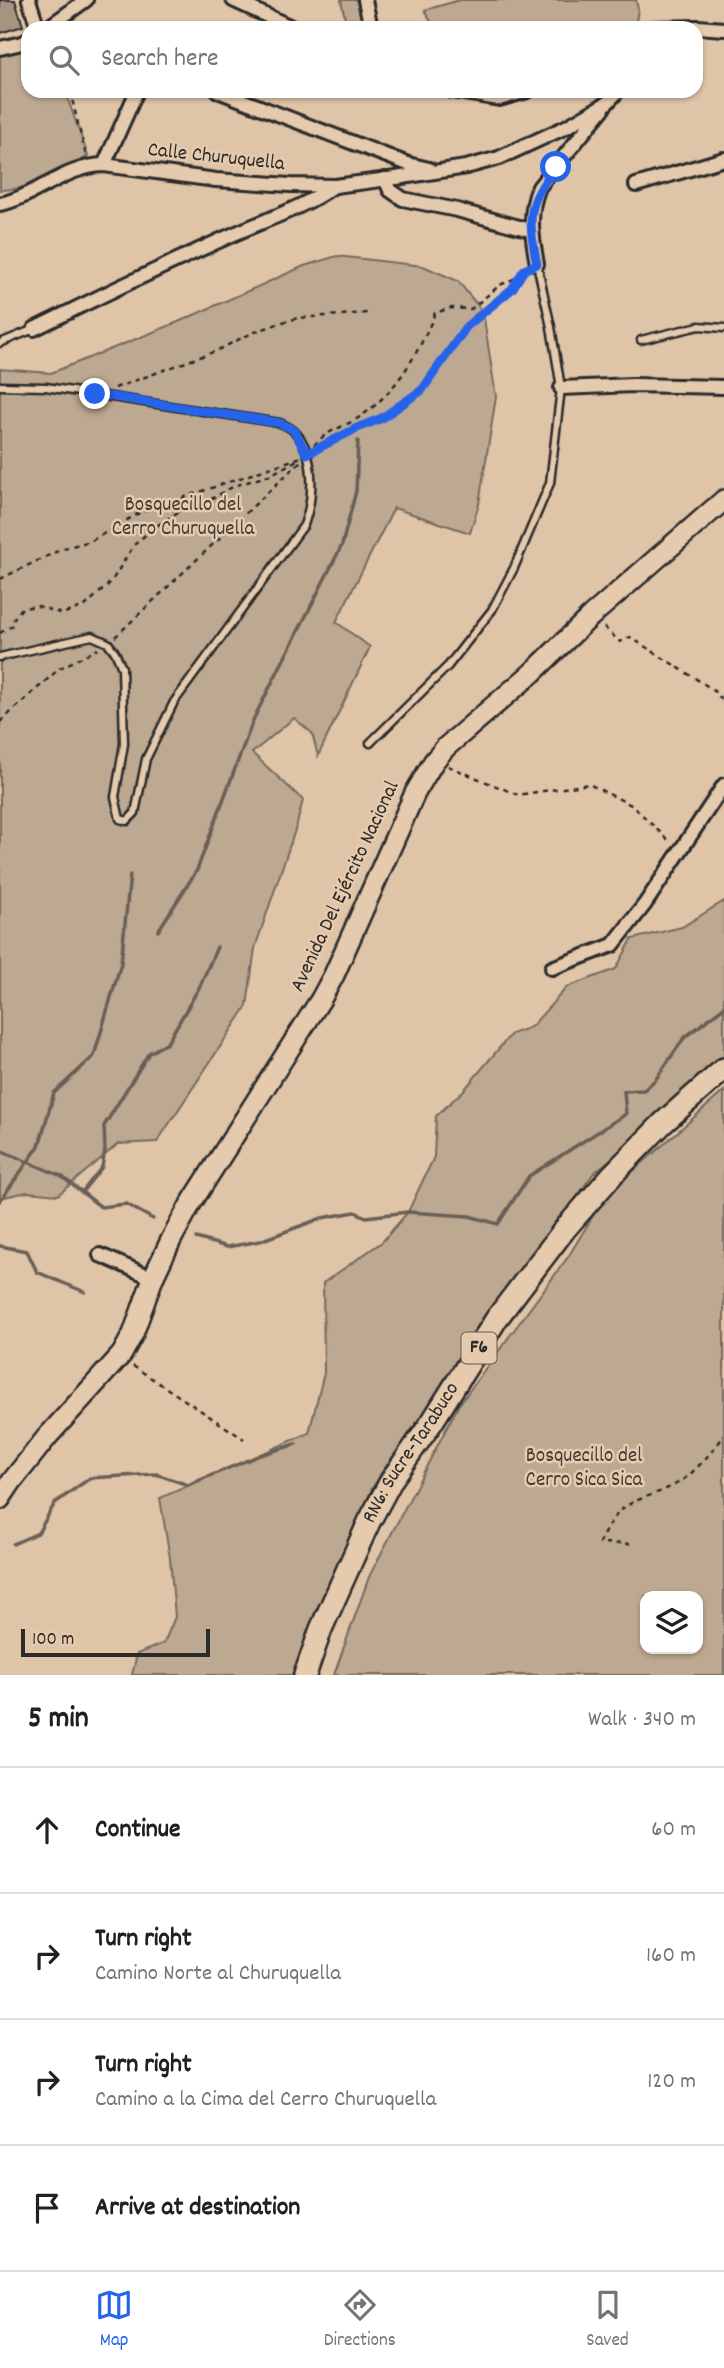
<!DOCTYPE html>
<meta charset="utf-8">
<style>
body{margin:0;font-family:Dekko,sans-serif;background:#f6f6f6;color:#202124}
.controls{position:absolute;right:21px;bottom:21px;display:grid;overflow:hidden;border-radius:14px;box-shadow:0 2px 5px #0004}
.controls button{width:63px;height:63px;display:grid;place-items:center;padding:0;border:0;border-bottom:2px solid #e0e0e0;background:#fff;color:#202124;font:35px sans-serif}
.scale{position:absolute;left:21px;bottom:18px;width:189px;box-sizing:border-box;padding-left:7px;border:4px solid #2b2b2b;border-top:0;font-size:19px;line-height:24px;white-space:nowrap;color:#2b2b2b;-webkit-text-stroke:5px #e6caad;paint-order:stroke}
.stop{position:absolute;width:21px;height:21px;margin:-16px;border:5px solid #2563eb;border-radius:50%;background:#fff}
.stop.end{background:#2563eb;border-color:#fff;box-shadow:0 2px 7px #0008}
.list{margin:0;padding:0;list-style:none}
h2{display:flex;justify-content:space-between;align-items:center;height:91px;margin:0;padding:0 28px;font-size:30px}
h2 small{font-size:23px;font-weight:400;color:#757577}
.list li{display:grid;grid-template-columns:46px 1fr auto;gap:21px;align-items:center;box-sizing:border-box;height:126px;padding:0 28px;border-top:2px solid #e0e0e0}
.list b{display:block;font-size:26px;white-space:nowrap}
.list p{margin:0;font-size:23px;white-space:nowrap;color:#757577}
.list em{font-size:23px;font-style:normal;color:#757577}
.icon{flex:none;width:38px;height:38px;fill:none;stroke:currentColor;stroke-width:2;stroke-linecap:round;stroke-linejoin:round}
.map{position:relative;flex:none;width:724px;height:1675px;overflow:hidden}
.search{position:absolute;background:#fff;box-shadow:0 2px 5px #0004;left:21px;right:21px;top:21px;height:77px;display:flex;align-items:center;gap:18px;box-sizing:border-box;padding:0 24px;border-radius:21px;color:#757577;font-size:26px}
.sheet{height:595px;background:#fff}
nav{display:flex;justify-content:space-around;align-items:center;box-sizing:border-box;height:98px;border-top:2px solid #e0e0e0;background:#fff;font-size:19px;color:#757577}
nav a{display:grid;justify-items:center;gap:4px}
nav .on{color:#2563eb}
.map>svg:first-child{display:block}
.green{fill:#bda891;stroke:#746a5e;stroke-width:2;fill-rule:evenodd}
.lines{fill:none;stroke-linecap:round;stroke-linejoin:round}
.stream{stroke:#695f56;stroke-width:3.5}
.building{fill:#a79481;stroke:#2b2b2b;stroke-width:2}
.service-casing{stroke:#2b2b2b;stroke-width:11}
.minor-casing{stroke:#2b2b2b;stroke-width:18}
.primary-casing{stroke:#2b2b2b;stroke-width:24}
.trunk-casing{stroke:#2b2b2b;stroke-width:26}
.path{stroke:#2b2b2b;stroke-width:2.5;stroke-dasharray:5 5;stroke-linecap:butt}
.service{stroke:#e6caad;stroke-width:6}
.minor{stroke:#e6caad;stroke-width:12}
.primary{stroke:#e6caad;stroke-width:19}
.trunk{stroke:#e6caad;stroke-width:21}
.route{stroke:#2563eb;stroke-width:9}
.labels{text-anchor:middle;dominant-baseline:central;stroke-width:5;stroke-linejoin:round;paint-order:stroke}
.shield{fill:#e6caad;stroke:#635b52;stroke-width:2}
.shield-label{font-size:19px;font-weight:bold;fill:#2b2b2b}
.street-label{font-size:21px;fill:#2b2b2b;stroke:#e6caad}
.park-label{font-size:21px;fill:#413e3a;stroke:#e6caad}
</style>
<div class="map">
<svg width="724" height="1675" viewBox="0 0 724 1675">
<rect width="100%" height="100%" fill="#dfc4a8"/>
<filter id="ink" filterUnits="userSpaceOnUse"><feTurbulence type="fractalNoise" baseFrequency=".0143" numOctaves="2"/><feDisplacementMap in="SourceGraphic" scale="14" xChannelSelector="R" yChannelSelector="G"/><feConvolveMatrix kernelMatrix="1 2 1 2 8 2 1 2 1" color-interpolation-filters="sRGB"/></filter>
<g filter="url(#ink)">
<g class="green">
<polygon points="341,0 360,0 365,28 347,28"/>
<polygon points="460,0 636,0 638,9 635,28 434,28 425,10"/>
<path d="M28,45V91H65L88,156C63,173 30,190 0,190V55Z"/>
<polygon points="337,256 423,266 458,281 483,312 496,397 479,504 470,533 394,508 336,622 370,647 318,756 312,733 294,718 252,753 303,800 297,824 255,948 247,1006 157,1142 118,1144 58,1195 27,1192 0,1198 0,369 51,373 176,323 304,266"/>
<polygon points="724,901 724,1063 593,1174 372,1488 296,1675 132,1675 137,1654 164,1643 175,1617 170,1558 160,1498 309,1433 324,1373 323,1283 382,1242 408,1212 434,1157 436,1116 464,1090 511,1034 531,1027 567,987 616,969 632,939 682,927"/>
<path d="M724,1091V1675H334L369,1577L458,1406L568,1257L605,1196ZM645,1596H698V1649H645Z"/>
</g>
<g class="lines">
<g class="stream">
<polyline points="158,931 197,870 254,718 342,545 356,491 358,441"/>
<polyline points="0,1150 61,1176 101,1207 126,1204 153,1219"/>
<polyline points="82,1192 102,1167 105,1150 104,1126 149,1053 167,1043 200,986 217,947"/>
<polyline points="0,1201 39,1146 54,1093 94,1056 121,963 130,875"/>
<polyline points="196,1238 227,1247 260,1241 322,1218 355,1212 366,1217 408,1212 469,1216 498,1224 529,1176 626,1114 624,1091 644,1090 656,1079 684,1038 724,1007"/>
<polyline points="0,1246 27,1251 37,1272 85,1292"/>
<polyline points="13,1544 38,1533 55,1503 90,1478 156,1474 188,1485 260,1455 296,1444"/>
</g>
</g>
<polygon class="building" points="0,0 15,0 23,26 0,33"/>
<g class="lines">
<defs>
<g id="service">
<polyline points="641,340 699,326 724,328"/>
<polyline points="0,343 34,329"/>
<path d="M0,386L46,387L280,423C285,425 291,428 295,432C316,454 314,498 304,525L174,702L146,759L135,813L127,821L120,819L115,797L124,744L122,668L115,652L108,643L92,636L0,657"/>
<polyline points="370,743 448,666 492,610 514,568 550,483 561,388 551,327 537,264"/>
</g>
<g id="minor">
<polyline points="29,0 38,28"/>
<polyline points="233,0 293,28"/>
<polyline points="365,0 371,28"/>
<polyline points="47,28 86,0"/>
<polyline points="655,28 698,27 724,29"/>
<polyline points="0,48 22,43 28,40"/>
<polyline points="218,91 408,164 429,169"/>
<polyline points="452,91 499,99 527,91"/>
<polyline points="104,165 137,91"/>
<polyline points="385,179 390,190 403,199 457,210 530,230"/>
<polyline points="636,185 724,159"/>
<path d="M0,204C37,196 65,166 104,165L216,180L290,185L335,186L396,178L466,167L499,158L566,127L607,103L618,91"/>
<path d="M537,264C532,237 528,213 539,187L603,109"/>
<path d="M34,329C96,298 159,268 223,239C261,221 300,210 334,186"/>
<polyline points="561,388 633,385 724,387"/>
<polyline points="552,968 613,945 645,904 724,785"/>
<polyline points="100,1255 153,1278"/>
</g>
<polyline id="primary" points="0,1499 12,1481 47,1437 122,1354 133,1334 153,1278 171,1240 190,1205 321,999 334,975 415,793 434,761 446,747 532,673 591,616 724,500"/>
<g id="trunk">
<path id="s1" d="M305,1675L321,1629L369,1522L392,1479L432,1422L497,1318L564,1230L613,1174L663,1123L724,1069"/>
</g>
</defs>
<use href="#service" class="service-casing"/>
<use href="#minor" class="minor-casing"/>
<use href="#primary" class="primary-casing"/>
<use href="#trunk" class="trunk-casing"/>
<g class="path">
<polyline points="70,91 86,156"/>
<polyline points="115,388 216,351 252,333 283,322 298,318 368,313"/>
<path d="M314,446C325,431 339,429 355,420C394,396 418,355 435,313L451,308L471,309L500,285L516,278"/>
<polyline points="314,451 357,428 382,418 422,390 467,325 511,289 517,278 527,268"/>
<polyline points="0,579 64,548 91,541 139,513 301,457"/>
<polyline points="604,627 620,642 630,637 712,689 724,702"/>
<polyline points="0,633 13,625 14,618 22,608 38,606 62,614 85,606 111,582 134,545 152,529 178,512 201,505 234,486 270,475 299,459"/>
<polyline points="115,637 301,461"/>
<polyline points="0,722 60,668 98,649"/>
<polyline points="448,766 518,795 589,784 633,806 670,842"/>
<polyline points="133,1366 244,1439"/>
<path d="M630,1544L599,1543C624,1493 635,1506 678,1483C694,1474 713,1450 724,1436"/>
</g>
<use href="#service" class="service"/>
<use href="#minor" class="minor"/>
<use href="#primary" class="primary"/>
<use href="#trunk" class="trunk"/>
</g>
</g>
<g class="lines" filter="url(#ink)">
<path class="route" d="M95,394L280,423L294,430L307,454L357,428L382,418L422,390L467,326L512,289L524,270L537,264C528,219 526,203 556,167"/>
</g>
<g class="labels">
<rect class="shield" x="461.5" y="1332.5" width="35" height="31" rx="5"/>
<g class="shield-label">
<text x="479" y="1348">F6</text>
</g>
<g class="street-label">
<text transform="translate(216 158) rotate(6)">Calle Churuquella</text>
<text transform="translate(346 887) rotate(-65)">Avenida Del Ejército Nacional</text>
<text stroke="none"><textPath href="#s1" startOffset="247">RN6: Sucre-Tarabuco</textPath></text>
</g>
<g class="park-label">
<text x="183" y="506">Bosquecillo del<tspan x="183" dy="24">Cerro Churuquella</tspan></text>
<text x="584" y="1457">Bosquecillo del<tspan x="584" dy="24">Cerro Sica Sica</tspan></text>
</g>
</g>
</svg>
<div class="controls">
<button><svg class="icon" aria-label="layers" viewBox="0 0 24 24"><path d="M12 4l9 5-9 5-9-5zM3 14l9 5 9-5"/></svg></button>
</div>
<div class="scale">100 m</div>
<div class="stop" style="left:556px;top:167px"></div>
<div class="stop end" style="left:95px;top:394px"></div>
<div class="search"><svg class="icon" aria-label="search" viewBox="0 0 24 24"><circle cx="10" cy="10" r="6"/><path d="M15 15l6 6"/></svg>Search here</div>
</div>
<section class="sheet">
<h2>5 min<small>Walk · 340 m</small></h2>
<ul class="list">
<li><svg class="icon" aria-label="ahead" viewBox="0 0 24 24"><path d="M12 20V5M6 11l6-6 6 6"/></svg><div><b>Continue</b></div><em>60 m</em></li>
<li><svg class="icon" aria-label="right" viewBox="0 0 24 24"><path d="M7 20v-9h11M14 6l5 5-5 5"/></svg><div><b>Turn right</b><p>Camino Norte al Churuquella</p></div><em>160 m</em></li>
<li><svg class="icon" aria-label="right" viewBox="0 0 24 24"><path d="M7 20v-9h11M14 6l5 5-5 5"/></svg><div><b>Turn right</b><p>Camino a la Cima del Cerro Churuquella</p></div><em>120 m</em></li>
<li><svg class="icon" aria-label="arrive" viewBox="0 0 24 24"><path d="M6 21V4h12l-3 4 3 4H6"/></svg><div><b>Arrive at destination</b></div></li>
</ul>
</section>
<nav>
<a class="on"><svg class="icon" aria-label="map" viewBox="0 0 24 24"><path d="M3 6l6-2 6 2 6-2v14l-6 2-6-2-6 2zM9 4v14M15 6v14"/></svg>Map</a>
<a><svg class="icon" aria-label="directions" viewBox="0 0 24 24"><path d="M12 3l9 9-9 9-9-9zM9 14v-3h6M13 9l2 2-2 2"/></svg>Directions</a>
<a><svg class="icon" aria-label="saved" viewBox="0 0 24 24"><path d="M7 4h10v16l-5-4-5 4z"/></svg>Saved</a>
</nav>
